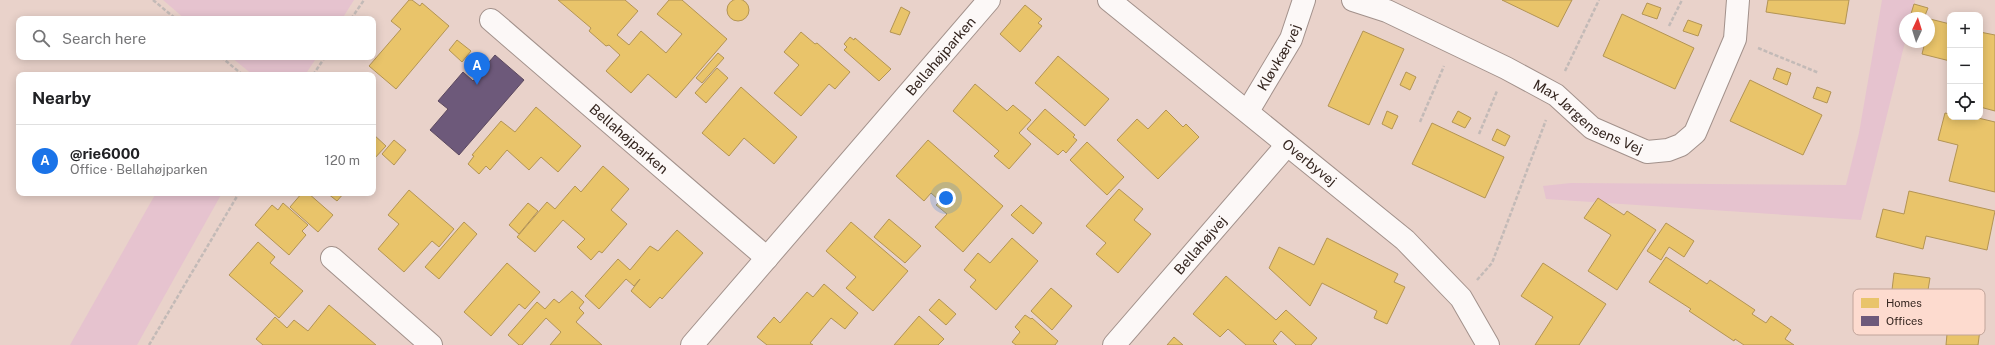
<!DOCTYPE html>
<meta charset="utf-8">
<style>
body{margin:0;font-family:"Public Sans",sans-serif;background:#f6f6f6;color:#202124}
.controls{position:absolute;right:12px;top:12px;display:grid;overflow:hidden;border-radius:8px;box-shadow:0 2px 10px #0003}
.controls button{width:36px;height:36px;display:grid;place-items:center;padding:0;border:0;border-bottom:1px solid #e0e0e0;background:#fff;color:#202124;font:20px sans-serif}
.compass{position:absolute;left:1899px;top:12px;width:36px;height:36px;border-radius:50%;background:#fff;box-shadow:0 2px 10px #0003;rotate:4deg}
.you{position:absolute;left:946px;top:198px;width:14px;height:14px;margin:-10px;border:3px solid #fff;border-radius:50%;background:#1a73e8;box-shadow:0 0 0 6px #1a73e833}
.badge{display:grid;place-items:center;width:26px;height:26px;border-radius:50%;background:#1a73e8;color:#fff;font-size:13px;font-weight:700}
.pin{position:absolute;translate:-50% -33px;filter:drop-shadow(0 1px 2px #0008)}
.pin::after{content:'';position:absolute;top:21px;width:14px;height:12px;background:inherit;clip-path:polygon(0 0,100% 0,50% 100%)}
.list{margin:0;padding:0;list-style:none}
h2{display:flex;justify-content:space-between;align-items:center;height:52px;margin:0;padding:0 16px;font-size:17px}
h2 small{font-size:13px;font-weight:400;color:#757577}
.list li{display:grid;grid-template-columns:26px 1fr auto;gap:12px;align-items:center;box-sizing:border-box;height:72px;padding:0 16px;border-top:1px solid #e0e0e0}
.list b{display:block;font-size:15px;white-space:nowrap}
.list p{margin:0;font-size:13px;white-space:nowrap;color:#757577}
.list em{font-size:13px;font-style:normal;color:#757577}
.icon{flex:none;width:22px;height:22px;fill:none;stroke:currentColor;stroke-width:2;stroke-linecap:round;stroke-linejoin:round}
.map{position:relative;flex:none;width:1995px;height:345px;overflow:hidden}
.search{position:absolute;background:#fff;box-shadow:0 2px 10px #0003;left:16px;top:16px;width:360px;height:44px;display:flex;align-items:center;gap:10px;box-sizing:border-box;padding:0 14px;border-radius:8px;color:#757577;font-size:15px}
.panel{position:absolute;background:#fff;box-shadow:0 2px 10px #0003;left:16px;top:72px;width:360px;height:124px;border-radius:8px}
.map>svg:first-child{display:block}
.green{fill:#e6c3cf}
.homes{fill:#e9c46a;stroke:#b39454}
.offices{fill:#6d597a;stroke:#5c495f}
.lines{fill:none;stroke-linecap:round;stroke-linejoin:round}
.minor-casing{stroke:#a2918b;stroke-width:24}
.path{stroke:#c3bab7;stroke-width:2.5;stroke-dasharray:4 2;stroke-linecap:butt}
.minor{stroke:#fcf8f7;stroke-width:22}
.labels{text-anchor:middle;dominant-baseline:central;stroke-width:4;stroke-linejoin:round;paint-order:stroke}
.street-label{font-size:14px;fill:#34251f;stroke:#fddbcf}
.key{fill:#fddbcf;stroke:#c1a49a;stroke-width:1}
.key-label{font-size:11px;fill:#34251f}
</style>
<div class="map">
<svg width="1995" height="345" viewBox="0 0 1995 345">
<rect width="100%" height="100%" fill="#e9d2ca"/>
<g class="green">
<polygon points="163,0 354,0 342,19 185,19"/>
<polygon points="1882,0 1915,0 1911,18 1905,18 1905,42 1861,220 1546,199 1543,186 1571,183 1846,185 1859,133"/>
<polygon points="231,57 317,57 305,75 253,75"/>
<polygon points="156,193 222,193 137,345 70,345"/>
</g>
<g class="homes">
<circle cx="738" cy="10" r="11"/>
<polygon points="409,0 412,0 420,6 422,3 449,26 396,89 369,66 401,29 391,21"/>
<polygon points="558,0 625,0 638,11 617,35 629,45 641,31 666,53 682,34 657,14 669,0 682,0 727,39 676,98 648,74 631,93 606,71 620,55 609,45 606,46 589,31 591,28"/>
<polygon points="1502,0 1572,0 1558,27"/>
<polygon points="1768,0 1849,0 1845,24 1766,12"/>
<polygon points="1647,3 1661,8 1657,19 1642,14"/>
<polygon points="1914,4 1928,8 1924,18 1910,17"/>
<polygon points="1025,5 1042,19 1038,23 1042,26 1020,52 1000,34"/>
<polygon points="901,7 910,12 900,35 890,32"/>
<polygon points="1622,14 1694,48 1675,89 1603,56"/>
<polygon points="1930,19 1950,24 1950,61 1922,54 1925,42 1929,42"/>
<polygon points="1688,20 1702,25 1698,36 1683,31"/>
<polygon points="1363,31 1404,49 1369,125 1328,106"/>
<polygon points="801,32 815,44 817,43 850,72 835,89 829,84 801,116 774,93 799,65 784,52"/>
<polygon points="1980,32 1995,35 1995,111 1980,107"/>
<polygon points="850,37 854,40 855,38 891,69 879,81 844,50 847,47 844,44"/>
<polygon points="457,40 471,51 462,62 449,50"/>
<polygon points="718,53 724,58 702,83 696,78"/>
<polygon points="1058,56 1109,99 1085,126 1035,83"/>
<polygon points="717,68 728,78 706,103 695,93"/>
<polygon points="1777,68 1791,73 1787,85 1773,79"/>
<polygon points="1406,72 1416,77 1410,90 1400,85"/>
<polygon points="1750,80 1822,115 1803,155 1730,121"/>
<polygon points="975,84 1007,111 1013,105 1031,120 1019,133 1031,144 1009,169 994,156 999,151 953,111"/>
<polygon points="741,87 797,137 774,164 744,138 729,156 702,133"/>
<polygon points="1817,87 1831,92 1827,103 1813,98"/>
<polygon points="536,107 581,146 558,172 541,157 529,170 507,150 490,170 486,166 479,174 468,164 474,156 472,155 501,121 515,132"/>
<polygon points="1045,109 1075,135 1073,137 1077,140 1066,153 1063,150 1058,155 1027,129"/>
<polygon points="1166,110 1183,127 1186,124 1199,137 1158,179 1117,140 1137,119 1148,129"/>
<polygon points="1387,111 1398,116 1392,129 1382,124"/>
<polygon points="1458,111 1471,118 1465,128 1452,122"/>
<polygon points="1945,113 1950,114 1950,117 1974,117 1995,122 1995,192 1949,181 1958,145 1938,140"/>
<polygon points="1432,123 1504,157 1485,198 1412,164"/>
<polygon points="1497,129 1510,136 1505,146 1492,140"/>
<polygon points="373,134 386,146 373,160"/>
<polygon points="394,140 406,150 394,165 382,154"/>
<polygon points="928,140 1003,206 963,252 935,227 947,214 936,205 940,201 931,193 924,201 896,176"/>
<polygon points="1087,142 1124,177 1107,195 1070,160"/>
<polygon points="603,166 629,189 611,210 627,224 602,253 599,251 591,260 577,247 585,239 563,220 535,252 517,237 547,202 555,209 575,186 581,192"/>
<polygon points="1119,189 1143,209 1134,220 1151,234 1118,273 1096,254 1106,243 1086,226"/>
<polygon points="409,190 454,229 439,247 432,241 404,272 378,249 399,224 388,215"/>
<polygon points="1909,191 1995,211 1987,250 1926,236 1923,249 1876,237 1883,209 1904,214"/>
<polygon points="302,193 308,193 333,215 318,232 290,207"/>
<polygon points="327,193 344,193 337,201"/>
<polygon points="1598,198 1624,215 1627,211 1656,230 1617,290 1588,271 1611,235 1584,218"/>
<polygon points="283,203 308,225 302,231 306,235 289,255 255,225 272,205 278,210"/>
<polygon points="528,203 538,211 519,234 509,225"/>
<polygon points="1021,205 1042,223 1033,234 1011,215"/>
<polygon points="889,219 921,246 905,263 874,237"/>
<polygon points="464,222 477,234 439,279 425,267"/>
<polygon points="851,222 908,271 873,311 846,288 856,277 826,251"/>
<polygon points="1666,223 1694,241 1684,257 1669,247 1661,260 1647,251"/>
<polygon points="677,230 703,253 662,299 660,297 650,308 631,291 640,279 634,286 626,279 599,309 585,296 618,259 630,270 650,246 658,251"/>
<polygon points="1012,238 1038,261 996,310 970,287 976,280 964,270 978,253 990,263"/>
<polygon points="1327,238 1398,274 1394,282 1405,287 1387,324 1374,318 1377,311 1322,283 1310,306 1269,268 1279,247 1314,265"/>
<polygon points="258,242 275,257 270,263 303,291 279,318 229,275"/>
<polygon points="1666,257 1707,284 1710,280 1755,310 1752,314 1766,323 1771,316 1791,330 1785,339 1794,345 1744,345 1735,339 1734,341 1689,311 1691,309 1649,282"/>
<polygon points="507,263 540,292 525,309 519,304 491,336 464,312"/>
<polygon points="1543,263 1606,304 1579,345 1535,345 1553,317 1521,296"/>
<polygon points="1894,273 1930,278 1928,290 1984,298 1978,345 1946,345 1947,334 1911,329 1916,294 1892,290"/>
<polygon points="1226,276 1276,320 1286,310 1317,338 1311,345 1296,345 1281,331 1273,341 1277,345 1246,345 1228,329 1220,337 1193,314"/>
<polygon points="824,284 858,313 845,329 831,318 810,343 813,345 767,345 757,337 774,317 780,323 807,292 813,297"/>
<polygon points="1051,288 1072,306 1052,330 1031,311"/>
<polygon points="572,291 584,302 579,308 584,313 576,322 602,345 550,345 561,332 546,318 522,345 519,345 508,335 537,302 545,309 554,299 559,303"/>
<polygon points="939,299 956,314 946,325 929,310"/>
<polygon points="329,305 376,345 263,345 256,339 275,317 287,328 294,320 308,331"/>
<polygon points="1025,315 1031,319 1032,318 1058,341 1055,345 1016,345 1012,342 1020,332 1015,327"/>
<polygon points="919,316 944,339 938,345 894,345"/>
<polygon points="1174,337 1183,345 1167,345"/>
</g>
<polygon class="offices" points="495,55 524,80 459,155 430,130 448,109 438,101 463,72 473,81"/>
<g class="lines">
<defs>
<g id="minor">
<path id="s1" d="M1109,0L1405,240L1461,298L1488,345"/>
<path id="s2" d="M1353,0L1387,11L1506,68L1556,95L1592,128L1647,152L1668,150L1681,145L1695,133L1735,39L1738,0"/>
<path id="s3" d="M491,20L767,258"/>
<path id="s4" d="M1248,111L1291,39L1304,0"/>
<polyline points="332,258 431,345"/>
<path id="s5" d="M692,345L989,0"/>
<path id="s6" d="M1114,345L1287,145"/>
</g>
</defs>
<use href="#minor" class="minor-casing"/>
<g class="path">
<polyline points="153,0 176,19"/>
<polyline points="351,19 364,0"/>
<polyline points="1669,26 1682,0"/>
<polyline points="1758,48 1819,73"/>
<polyline points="221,57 243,75"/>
<polyline points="1565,71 1599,0"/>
<polyline points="313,75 325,57"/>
<polyline points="1420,122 1444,66"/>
<polyline points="1479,134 1497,91"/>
<polyline points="1477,280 1492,263 1546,120"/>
<polyline points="149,345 239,193"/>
</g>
<use href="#minor" class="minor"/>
</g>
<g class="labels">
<g class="street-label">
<text stroke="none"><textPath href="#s5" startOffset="381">Bellahøjparken</textPath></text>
<text stroke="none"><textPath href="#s4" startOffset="62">Kløvkærvej</textPath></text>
<text stroke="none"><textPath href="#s2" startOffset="264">Max Jørgensens Vej</textPath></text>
<text stroke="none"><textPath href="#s3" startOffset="182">Bellahøjparken</textPath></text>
<text stroke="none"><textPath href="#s1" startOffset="258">Overbyvej</textPath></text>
<text stroke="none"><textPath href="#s6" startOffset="132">Bellahøjvej</textPath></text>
</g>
</g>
<rect x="1853" y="289" width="132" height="46" rx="6" class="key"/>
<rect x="1861" y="298" width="18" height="10" fill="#e9c46a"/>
<rect x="1861" y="316" width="18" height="10" fill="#6d597a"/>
<g class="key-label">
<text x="1886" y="307">Homes</text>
<text x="1886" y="325">Offices</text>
</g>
</svg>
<div class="controls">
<button>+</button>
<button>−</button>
<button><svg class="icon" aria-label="locate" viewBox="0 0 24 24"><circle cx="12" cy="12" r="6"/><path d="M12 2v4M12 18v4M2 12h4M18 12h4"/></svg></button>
</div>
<svg class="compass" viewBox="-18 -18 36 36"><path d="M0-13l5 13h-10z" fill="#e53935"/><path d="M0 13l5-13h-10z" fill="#757577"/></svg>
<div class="you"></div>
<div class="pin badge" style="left:477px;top:85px">A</div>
<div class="search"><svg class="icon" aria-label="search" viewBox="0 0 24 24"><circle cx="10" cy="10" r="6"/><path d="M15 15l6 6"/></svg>Search here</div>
<section class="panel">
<h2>Nearby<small></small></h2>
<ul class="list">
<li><span class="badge">A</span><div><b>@rie6000</b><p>Office · Bellahøjparken</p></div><em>120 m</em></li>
</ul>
</section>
</div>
